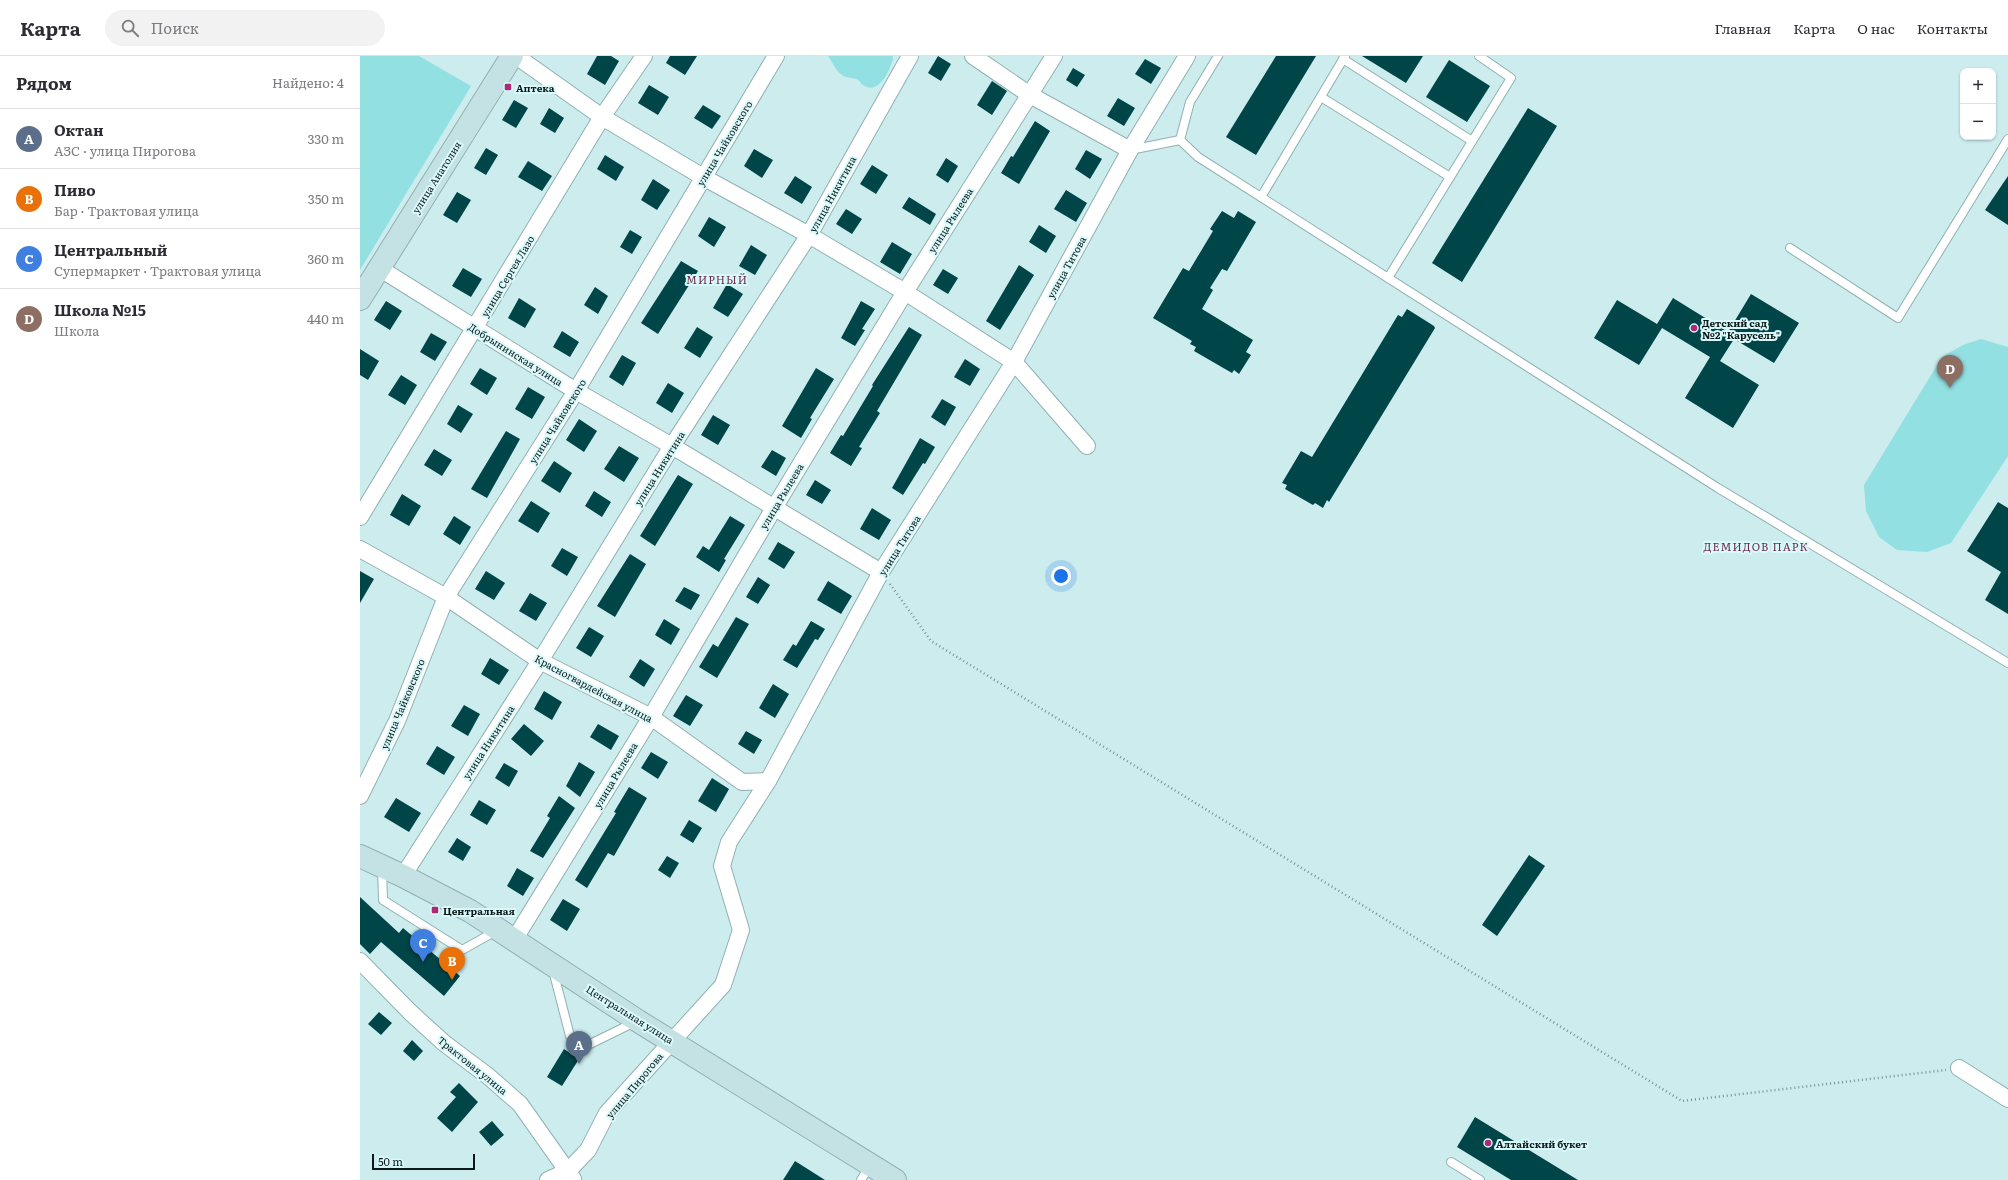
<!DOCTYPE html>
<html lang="ru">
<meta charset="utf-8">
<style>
body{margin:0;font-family:Literata,serif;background:#f2f2f3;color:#2b2b33}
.controls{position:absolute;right:12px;top:12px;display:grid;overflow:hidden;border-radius:8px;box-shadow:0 1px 3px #0004}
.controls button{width:36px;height:36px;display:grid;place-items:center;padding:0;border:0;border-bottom:1px solid #e1e1e2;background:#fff;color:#2b2b33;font:20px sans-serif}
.scale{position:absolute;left:12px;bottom:10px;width:103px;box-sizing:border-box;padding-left:4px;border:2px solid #0d1919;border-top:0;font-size:11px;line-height:14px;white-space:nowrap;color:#0d1919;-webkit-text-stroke:3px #d9f9fb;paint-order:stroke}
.you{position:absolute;left:701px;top:520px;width:14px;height:14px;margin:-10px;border:3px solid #fff;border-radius:50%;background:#1a73e8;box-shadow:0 0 0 6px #1a73e833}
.badge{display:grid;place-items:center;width:26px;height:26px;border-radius:50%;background:#7c3aed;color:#fff;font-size:13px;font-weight:700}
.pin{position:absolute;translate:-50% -33px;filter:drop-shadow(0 1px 2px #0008)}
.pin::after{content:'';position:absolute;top:21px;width:14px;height:12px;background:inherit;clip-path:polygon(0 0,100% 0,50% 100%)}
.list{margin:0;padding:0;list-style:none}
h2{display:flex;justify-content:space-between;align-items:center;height:52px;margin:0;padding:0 16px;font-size:17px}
h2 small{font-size:13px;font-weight:400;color:#7c7c81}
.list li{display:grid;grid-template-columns:26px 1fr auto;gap:12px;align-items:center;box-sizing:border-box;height:60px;padding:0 16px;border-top:1px solid #e1e1e2}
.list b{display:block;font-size:15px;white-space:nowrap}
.list p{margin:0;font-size:13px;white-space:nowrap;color:#7c7c81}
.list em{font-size:13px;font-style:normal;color:#7c7c81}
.icon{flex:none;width:22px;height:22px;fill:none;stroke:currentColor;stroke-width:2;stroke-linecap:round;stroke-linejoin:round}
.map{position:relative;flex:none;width:1648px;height:1124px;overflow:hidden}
header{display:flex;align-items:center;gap:24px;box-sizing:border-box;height:56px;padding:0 20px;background:#fff;border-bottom:1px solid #e1e1e2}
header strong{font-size:19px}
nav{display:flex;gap:22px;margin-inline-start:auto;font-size:14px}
.search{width:280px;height:36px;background:#f2f2f3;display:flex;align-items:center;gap:10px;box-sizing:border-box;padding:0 14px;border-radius:22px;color:#7c7c81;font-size:15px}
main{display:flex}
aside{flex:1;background:#fff}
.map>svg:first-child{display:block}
.green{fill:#93e0e3}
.building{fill:#004548}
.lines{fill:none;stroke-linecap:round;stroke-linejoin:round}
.lane-casing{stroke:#91b0b2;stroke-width:10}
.street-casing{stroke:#91b0b2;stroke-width:18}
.secondary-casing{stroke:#91b0b2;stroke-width:24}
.path{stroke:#7b9294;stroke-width:2.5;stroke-dasharray:1 3;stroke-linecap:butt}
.lane{stroke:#fff;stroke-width:8}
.street{stroke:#fff;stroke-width:16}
.secondary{stroke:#c4e2e3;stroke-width:22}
.poi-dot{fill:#ab2975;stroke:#d9f9fb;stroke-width:1.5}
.labels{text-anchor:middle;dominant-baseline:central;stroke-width:4;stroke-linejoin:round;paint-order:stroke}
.poi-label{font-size:10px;font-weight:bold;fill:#0d1919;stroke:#d9f9fb;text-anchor:start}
.street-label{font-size:10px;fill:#0d1919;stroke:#d9f9fb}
.neighbourhood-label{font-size:11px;letter-spacing:1px;fill:#6f2f50;stroke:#d9f9fb}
</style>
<header>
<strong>Карта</strong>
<div class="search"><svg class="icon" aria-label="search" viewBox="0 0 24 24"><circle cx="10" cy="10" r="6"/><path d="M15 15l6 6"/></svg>Поиск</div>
<nav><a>Главная</a><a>Карта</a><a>О нас</a><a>Контакты</a></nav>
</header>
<main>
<aside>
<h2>Рядом<small>Найдено: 4</small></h2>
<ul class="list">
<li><span class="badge" style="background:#5c6f8a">A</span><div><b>Октан</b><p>АЗС · улица Пирогова</p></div><em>330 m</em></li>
<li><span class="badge" style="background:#e8710a">B</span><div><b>Пиво</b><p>Бар · Трактовая улица</p></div><em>350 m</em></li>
<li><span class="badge" style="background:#3f7fe0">C</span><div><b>Центральный</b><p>Супермаркет · Трактовая улица</p></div><em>360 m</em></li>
<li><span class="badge" style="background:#8d6e63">D</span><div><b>Школа №15</b><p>Школа</p></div><em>440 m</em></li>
</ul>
</aside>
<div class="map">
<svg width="1648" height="1124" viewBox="0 0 1648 1124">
<rect width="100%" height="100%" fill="#ccecee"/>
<g class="green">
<polygon points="0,0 59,0 111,30 0,214"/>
<path d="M468,0H533V3C530,14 519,40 503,29C501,28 500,25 498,24C495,22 490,22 486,21C477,18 473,7 468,0Z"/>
<polygon points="1621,283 1648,291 1648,400 1591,487 1567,496 1537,494 1519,481 1506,455 1504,429 1582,301 1603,289"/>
</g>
<g class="building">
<polygon points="237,0 251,0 259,5 245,29 227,18"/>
<polygon points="310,0 337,0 325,19 306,7"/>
<polygon points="578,0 591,8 581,25 568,17"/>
<polygon points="916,0 956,0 896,99 866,81"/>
<polygon points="1002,0 1063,0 1046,27"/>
<polygon points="785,3 801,12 791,28 775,18"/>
<polygon points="1089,4 1130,30 1107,66 1066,41"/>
<polygon points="713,12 725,19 717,31 706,24"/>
<polygon points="632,25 647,35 632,59 617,49"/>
<polygon points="289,29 309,41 298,59 278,47"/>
<polygon points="758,42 775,52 764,70 747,60"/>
<polygon points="154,44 168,52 156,72 142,64"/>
<polygon points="343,49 361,60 352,73 334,62"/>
<polygon points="189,52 204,62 195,77 180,68"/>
<polygon points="1168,52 1197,70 1102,226 1072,207"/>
<polygon points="675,65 690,75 659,128 641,117 651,100 653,101"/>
<polygon points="126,92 138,99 126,119 114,112"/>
<polygon points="394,93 413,104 402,122 384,110"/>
<polygon points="726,94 742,103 730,123 715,113"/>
<polygon points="245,99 264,111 256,125 237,113"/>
<polygon points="586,102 598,110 588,127 576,119"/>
<polygon points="168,105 192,120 182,135 158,121"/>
<polygon points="512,109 528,119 516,138 500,128"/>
<polygon points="435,120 452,131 442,148 424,137"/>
<polygon points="1648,120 1648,169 1625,154"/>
<polygon points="293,123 310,134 297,154 281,144"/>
<polygon points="706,134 727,147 716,166 694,153"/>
<polygon points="97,136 111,144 97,167 83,159"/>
<polygon points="549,141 576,158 570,169 542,152"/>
<polygon points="486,153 502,163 492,178 476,168"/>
<polygon points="862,155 874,162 878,155 896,166 867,215 862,213 850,232 853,234 842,253 893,284 886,296 891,299 879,318 874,314 872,317 834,295 836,291 830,288 832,285 793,262 823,212 829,215 853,175 850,173"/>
<polygon points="349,161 366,171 354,191 338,180"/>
<polygon points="679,169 696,180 686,197 669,186"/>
<polygon points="270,174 282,181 272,198 260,191"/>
<polygon points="532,186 552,198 540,218 520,206"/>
<polygon points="391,189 407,199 395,219 379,210"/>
<polygon points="321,205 338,215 298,278 281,267"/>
<polygon points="659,209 674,219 640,274 626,265"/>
<polygon points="103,212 122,223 111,241 92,230"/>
<polygon points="583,213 598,222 588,238 573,229"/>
<polygon points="367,228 383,238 368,261 353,252"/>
<polygon points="235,231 248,240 238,258 224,249"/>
<polygon points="1391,238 1439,267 1414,307 1374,283 1360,305 1399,329 1373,372 1325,342 1350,301 1302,272 1279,309 1234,282 1257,244 1297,268 1313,242 1368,276"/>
<polygon points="159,242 176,253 165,272 148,262"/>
<polygon points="26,245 42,255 30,274 14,264"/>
<polygon points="501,245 515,253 502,273 505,274 495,290 481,282"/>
<polygon points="1047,253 1074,270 1075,272 969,446 967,444 963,452 955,447 953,449 925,433 927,429 922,427 941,395 952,401 1038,259 1042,261"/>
<polygon points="337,271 353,281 340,302 324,292"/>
<polygon points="549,271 562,279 517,355 520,357 499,391 502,392 491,410 470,397 481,379 483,380 513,330 512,329"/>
<polygon points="202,275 219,286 210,301 193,291"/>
<polygon points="71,277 87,286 75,305 60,296"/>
<polygon points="0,293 19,305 8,324 0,319"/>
<polygon points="262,299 276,307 263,330 249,321"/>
<polygon points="605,303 620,313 610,330 594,321"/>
<polygon points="120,312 137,322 127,339 110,328"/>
<polygon points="456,312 474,323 450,362 452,363 441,382 422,370"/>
<polygon points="41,319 57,329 45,349 28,339"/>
<polygon points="308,327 324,337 312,357 296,347"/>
<polygon points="168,331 185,341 172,363 155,353"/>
<polygon points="582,343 596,351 585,370 571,361"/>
<polygon points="98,349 113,358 101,377 87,368"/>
<polygon points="353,359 370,369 358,389 341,379"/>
<polygon points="219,363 237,375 224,396 206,384"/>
<polygon points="146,375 160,383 127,442 111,433"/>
<polygon points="560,382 575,391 565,408 563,407 543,439 532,432"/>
<polygon points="259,390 279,402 264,426 244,413"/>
<polygon points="74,393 92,404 82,420 64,409"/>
<polygon points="412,394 426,402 416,420 401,411"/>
<polygon points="194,405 212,417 200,437 181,425"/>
<polygon points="318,419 333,428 295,490 280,480"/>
<polygon points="455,424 471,434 462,448 446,439"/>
<polygon points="234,435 251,446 242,461 225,450"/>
<polygon points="42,438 61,450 49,470 30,459"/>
<polygon points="171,445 190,457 178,477 158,465"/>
<polygon points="1638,446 1648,452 1648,558 1625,544 1641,516 1607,495"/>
<polygon points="512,452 531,464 519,484 500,473"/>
<polygon points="94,460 111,471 100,489 83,478"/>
<polygon points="370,460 385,469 364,503 366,504 359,516 336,501 343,490 349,494"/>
<polygon points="418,486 435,496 424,513 408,503"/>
<polygon points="202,492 218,501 207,520 191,510"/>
<polygon points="270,498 286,508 255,561 237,550"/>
<polygon points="0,515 14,523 0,547"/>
<polygon points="126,515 145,527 134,544 115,533"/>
<polygon points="398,521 410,529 398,548 386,541"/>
<polygon points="468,525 492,540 481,558 457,544"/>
<polygon points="324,531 340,539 331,554 315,545"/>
<polygon points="170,537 187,547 176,565 159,555"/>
<polygon points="376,561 389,568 357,622 339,611 353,588 358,591"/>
<polygon points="304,563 320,573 311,589 295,579"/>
<polygon points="451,565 465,573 458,584 455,583 437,612 423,604 433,588 436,590"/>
<polygon points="229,571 244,580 231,601 216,592"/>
<polygon points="130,602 149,614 139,629 121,618"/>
<polygon points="280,603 295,613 284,631 269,621"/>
<polygon points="413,628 429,638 415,662 399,652"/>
<polygon points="184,635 202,646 192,664 174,653"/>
<polygon points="326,639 343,649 330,670 313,660"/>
<polygon points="104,649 120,658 108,680 91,670"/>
<polygon points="164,668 184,685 171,700 151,683"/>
<polygon points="238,668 259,680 251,694 230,681"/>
<polygon points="386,675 402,684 394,698 378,688"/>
<polygon points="77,690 95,701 84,719 66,708"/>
<polygon points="291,696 308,706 298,723 281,712"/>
<polygon points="219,706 235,716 220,741 206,730"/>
<polygon points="144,707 158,715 149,731 135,722"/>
<polygon points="352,722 369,733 356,756 338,745"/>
<polygon points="269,731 287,742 254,800 248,797 227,832 215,824 256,757 254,756"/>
<polygon points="199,740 215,752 183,802 170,795 190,762 187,760"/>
<polygon points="36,742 61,757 49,776 24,761"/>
<polygon points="119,744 136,754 127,769 110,759"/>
<polygon points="329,764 342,772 333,787 320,779"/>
<polygon points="97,782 111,791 103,805 88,796"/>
<polygon points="1169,799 1185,810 1137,880 1122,869"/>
<polygon points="307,800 319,807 310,822 298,814"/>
<polygon points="157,812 174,822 163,840 147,830"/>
<polygon points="0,841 39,877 43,872 100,920 84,940 21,886 10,898 0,888"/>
<polygon points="203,843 220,853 207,875 190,864"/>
<polygon points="19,956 32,967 21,979 8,968"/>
<polygon points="52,984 63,995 54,1005 43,995"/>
<polygon points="204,993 219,1003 202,1030 187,1021"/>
<polygon points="99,1027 118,1046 92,1076 77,1062 96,1041 90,1036"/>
<polygon points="1115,1061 1218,1124 1151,1124 1097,1091"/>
<polygon points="132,1065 144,1079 131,1090 119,1076"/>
<polygon points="435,1105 465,1124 423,1124"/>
</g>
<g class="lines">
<defs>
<g id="lane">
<polyline points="983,3 1112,85"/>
<polyline points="961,41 1090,121"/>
<polyline points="820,84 838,101 1358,432 1648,607"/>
<polyline points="820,84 830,46 858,0"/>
<polyline points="770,94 820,84"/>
<polyline points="901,141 985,0"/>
<polyline points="1430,192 1538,262 1648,83"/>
<polyline points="1028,222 1151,22 1119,0"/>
<polyline points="22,812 23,844 102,894 136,875"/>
<polyline points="193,914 210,980 226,990 275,966"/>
<polyline points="1091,1106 1120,1124"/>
<polyline points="501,1124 510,1109"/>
</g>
<g id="street">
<polyline points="156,0 242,61 343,121 449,179 545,236 654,306 727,390"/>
<polyline points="613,0 670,39 770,94"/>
<polyline points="19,212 216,335 312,390 521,516"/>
<polyline points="0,461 242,61 284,0"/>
<polyline points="0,493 86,541 180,605 291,661 382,726 408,725"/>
<polyline points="0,740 37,665 86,541 216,335 416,0"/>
<polyline points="43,820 180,605 312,390 449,179 550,0"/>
<polyline points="154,884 291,661 414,452 545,236 694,0"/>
<polyline points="0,905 50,956 84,987 128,1020 160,1048 213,1123"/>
<polyline points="1599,1012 1648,1043"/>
<polyline points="188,1124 208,1115 228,1094 247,1057 363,929 381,874 362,810 369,786 408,725 521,516 654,306 770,94 827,0"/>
</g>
<g id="secondary">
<polyline points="0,243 152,0"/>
<polyline points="0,800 43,820 110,855 278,965 535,1124"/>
</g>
</defs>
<use href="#lane" class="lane-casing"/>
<use href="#street" class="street-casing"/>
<use href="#secondary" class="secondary-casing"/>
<polyline class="path" points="530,528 571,585 1322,1045 1586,1014"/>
<use href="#lane" class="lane"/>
<use href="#street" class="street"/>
<use href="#secondary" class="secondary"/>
</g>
<g class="poi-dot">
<rect x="144" y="27" width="8" height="8" rx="2"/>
<circle cx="1334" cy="272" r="4"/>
<rect x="71" y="850" width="8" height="8" rx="2"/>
<circle cx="1128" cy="1087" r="4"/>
</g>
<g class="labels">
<g class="poi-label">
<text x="156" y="31">Аптека</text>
<text x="1342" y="266">Детский сад<tspan x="1342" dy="12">№2 "Карусель"</tspan></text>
<text x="83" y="854">Центральная</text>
<text x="1136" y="1087">Алтайский букет</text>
</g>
<g class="street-label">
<text transform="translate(364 87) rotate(-59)">улица Чайковского</text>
<text transform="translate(76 121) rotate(-58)">улица Анатолия</text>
<text transform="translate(472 138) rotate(-61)">улица Никитина</text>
<text transform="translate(590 164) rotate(-58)">улица Рылеева</text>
<text transform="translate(706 211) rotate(-61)">улица Титова</text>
<text transform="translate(147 220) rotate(-59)">улица Сергея Лазо</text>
<text transform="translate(156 298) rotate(32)">Добрынинская улица</text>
<text transform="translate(197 365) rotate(-58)">улица Чайковского</text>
<text transform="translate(299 412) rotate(-58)">улица Никитина</text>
<text transform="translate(421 440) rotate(-59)">улица Рылеева</text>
<text transform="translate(539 489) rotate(-58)">улица Титова</text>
<text transform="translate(234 632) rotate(28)">Красногвардейская улица</text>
<text transform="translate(42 648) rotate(-67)">улица Чайковского</text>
<text transform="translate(128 686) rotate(-57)">улица Никитина</text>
<text transform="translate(255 719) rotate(-59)">улица Рылеева</text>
<text transform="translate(270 958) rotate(32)">Центральная улица</text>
<text transform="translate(113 1009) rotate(39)">Трактовая улица</text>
<text transform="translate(274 1029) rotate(-50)">улица Пирогова</text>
</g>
<g class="neighbourhood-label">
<text x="357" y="223">МИРНЫЙ</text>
<text x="1396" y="490">ДЕМИДОВ ПАРК</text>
</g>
</g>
</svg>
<div class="controls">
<button>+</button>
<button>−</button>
</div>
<div class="scale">50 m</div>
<div class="you"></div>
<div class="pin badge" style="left:219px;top:1008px;background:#5c6f8a">A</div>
<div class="pin badge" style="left:92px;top:924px;background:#e8710a">B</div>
<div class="pin badge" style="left:63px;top:906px;background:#3f7fe0">C</div>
<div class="pin badge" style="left:1590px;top:332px;background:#8d6e63">D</div>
</div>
</main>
